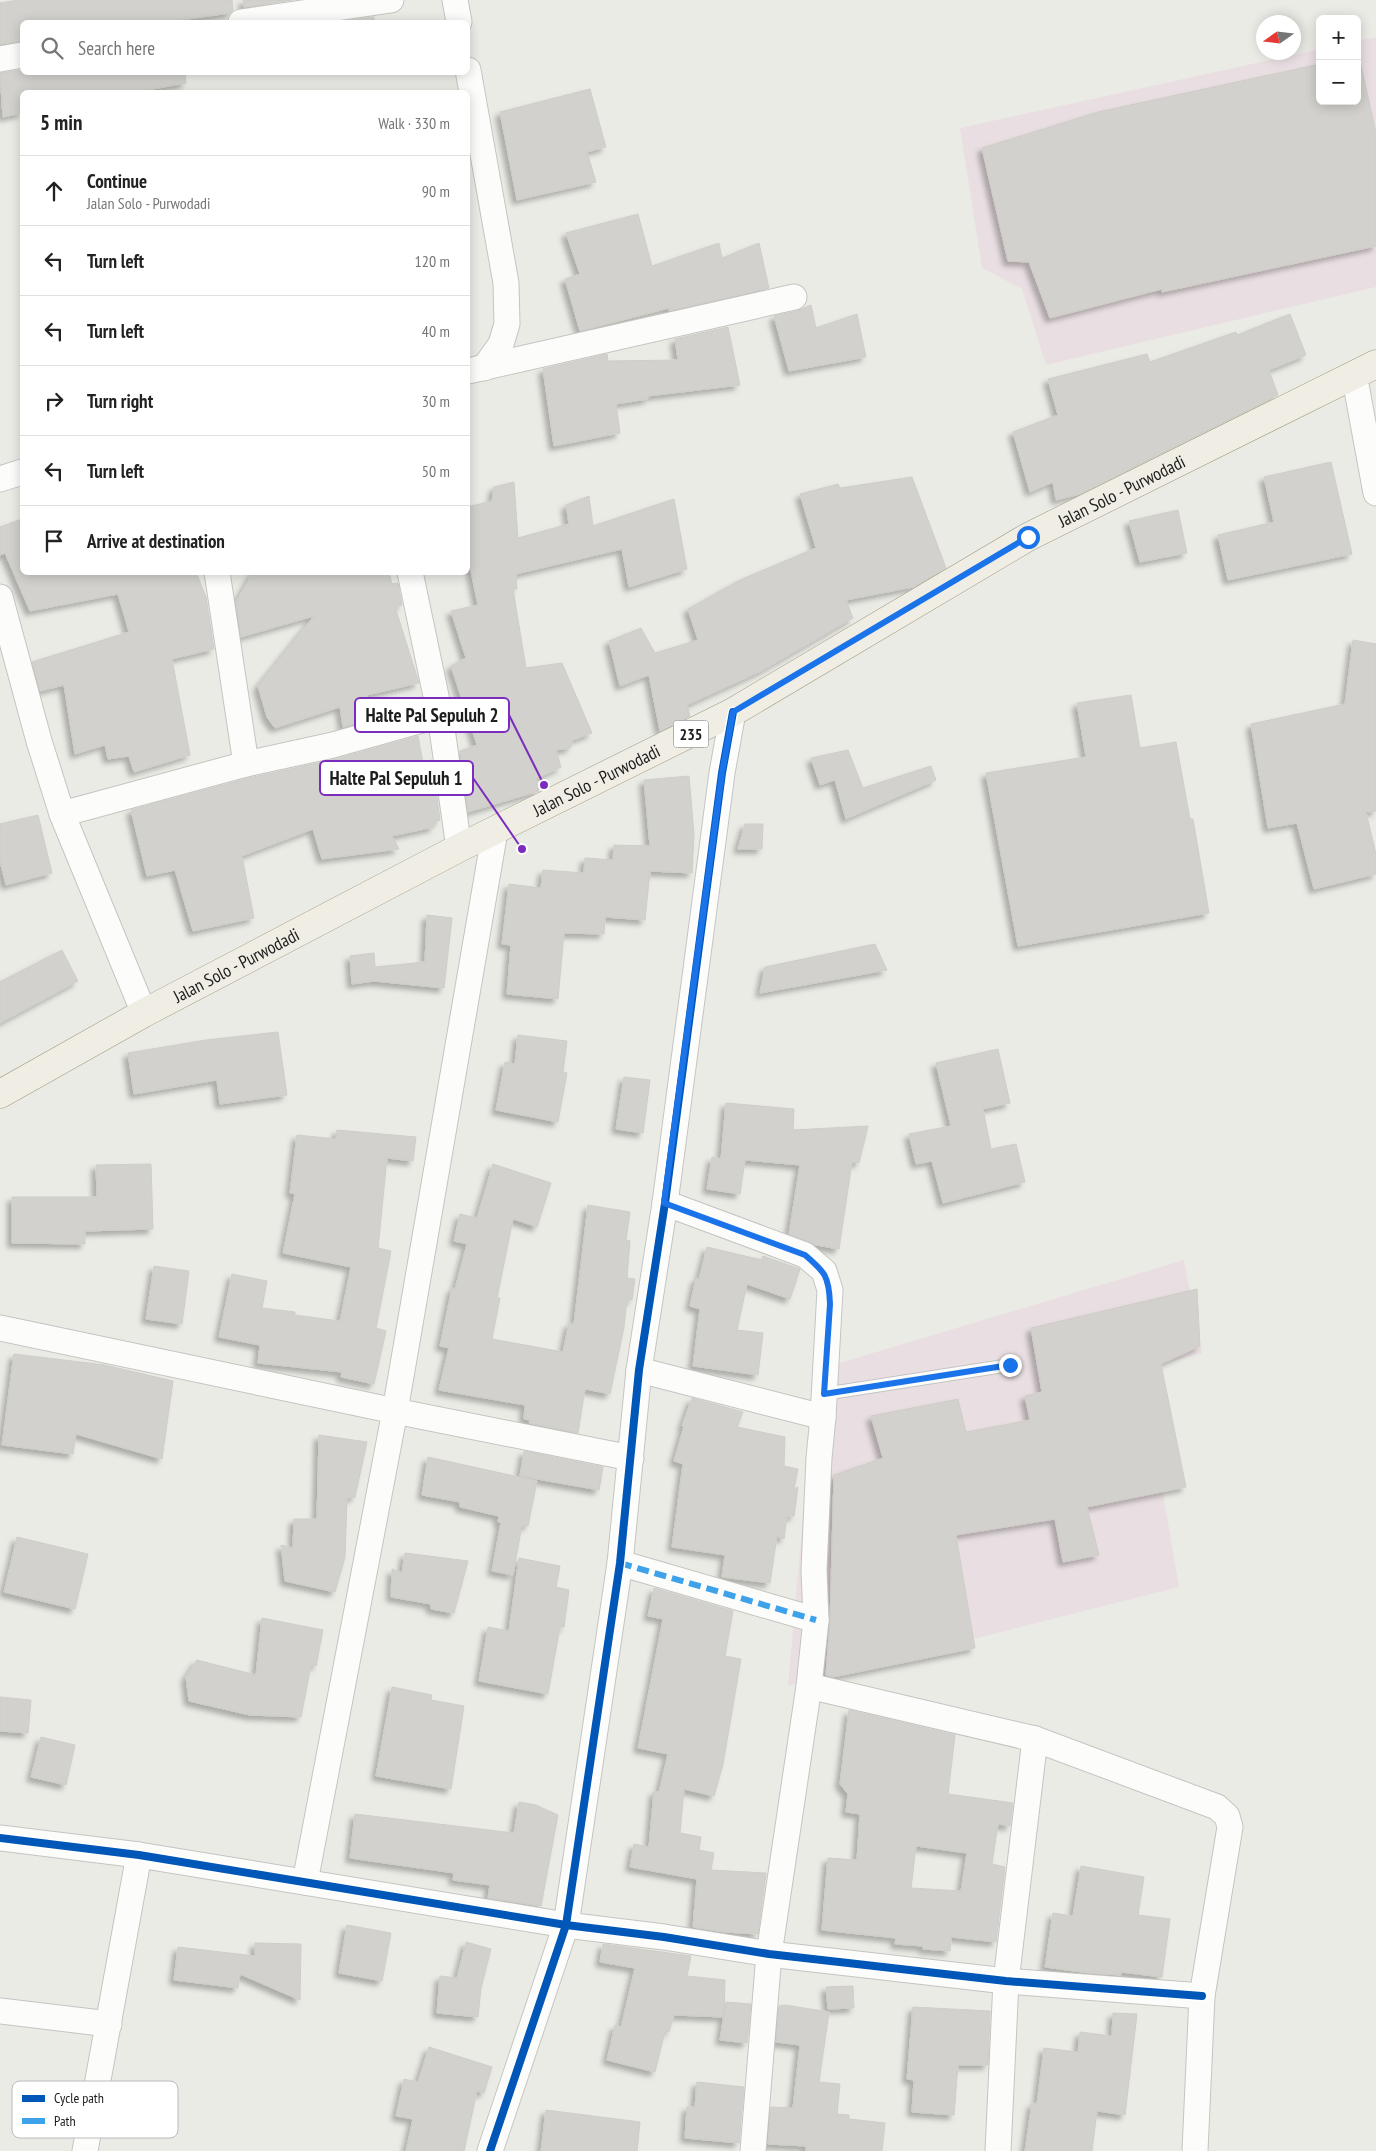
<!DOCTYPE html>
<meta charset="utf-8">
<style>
body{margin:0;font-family:"PT Sans Narrow",sans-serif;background:#f2f2f2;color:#222}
.controls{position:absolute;right:15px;top:15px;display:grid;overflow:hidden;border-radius:8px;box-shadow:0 2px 12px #0003}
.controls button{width:45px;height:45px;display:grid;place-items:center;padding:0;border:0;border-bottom:1px solid #e0e0e0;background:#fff;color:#222;font:25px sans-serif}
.compass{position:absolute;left:1256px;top:15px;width:45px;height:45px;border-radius:50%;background:#fff;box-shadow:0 2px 12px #0003;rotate:256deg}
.stop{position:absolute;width:15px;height:15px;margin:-11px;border:4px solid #1a73e8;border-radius:50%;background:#fff}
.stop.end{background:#1a73e8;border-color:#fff;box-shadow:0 1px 5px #0008}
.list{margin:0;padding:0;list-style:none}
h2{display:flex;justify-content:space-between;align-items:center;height:65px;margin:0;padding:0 20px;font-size:21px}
h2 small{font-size:16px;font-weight:400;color:#767676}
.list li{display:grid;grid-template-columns:32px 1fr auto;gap:15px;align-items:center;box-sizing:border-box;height:70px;padding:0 20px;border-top:1px solid #e0e0e0}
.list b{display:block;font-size:19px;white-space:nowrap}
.list p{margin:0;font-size:16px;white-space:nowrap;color:#767676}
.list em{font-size:16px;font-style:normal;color:#767676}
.icon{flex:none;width:28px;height:28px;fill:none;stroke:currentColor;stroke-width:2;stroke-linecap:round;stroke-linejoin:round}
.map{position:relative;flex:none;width:1376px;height:2151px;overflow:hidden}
.search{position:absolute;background:#fff;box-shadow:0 2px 12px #0003;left:20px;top:20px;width:450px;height:55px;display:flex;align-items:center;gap:12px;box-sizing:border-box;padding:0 18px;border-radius:8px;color:#767676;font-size:19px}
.panel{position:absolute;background:#fff;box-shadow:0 2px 12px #0003;left:20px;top:90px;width:450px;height:485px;border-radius:8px}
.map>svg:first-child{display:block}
.industrial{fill:#e9dfe3}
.building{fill:#d2d1cd;stroke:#cfcdc7;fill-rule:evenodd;filter:url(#shadow)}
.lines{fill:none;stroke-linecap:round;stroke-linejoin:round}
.service-casing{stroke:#c4c4c2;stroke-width:14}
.minor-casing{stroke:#c4c4c2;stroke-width:27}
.primary-casing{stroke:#a19c83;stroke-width:29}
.service{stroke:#fcfcfb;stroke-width:12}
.minor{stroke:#fcfcfb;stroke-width:25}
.primary{stroke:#f0ede4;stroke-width:28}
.quiet{stroke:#3da2ea;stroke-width:6;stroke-dasharray:12 6;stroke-linecap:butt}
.cycleway-casing{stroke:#fff;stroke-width:11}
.cycleway{stroke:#0057b8;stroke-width:8}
.route{stroke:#1a73e8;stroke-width:6}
.labels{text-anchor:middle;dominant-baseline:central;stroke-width:4;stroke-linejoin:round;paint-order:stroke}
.shield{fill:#fff;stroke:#616161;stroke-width:1}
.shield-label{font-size:16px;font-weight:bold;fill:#1d1d1d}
.street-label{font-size:18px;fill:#1d1d1d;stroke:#fff}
.key{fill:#fff;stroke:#bbb;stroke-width:1}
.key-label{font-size:14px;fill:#1d1d1d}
.leader{fill:none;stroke:#7b2cbf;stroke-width:2}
.callout-dot{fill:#7b2cbf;stroke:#fff;stroke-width:2}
.callout{fill:#fff;stroke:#7b2cbf;stroke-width:2}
.callout-label{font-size:19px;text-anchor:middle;font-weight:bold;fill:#1d1d1d}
</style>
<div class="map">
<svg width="1376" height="2151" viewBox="0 0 1376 2151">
<defs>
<filter id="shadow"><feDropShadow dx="-4.5" dy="4.5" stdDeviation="2.5" flood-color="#0004"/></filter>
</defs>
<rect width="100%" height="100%" fill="#ebebe6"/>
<g class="industrial">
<polygon points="1376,37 1376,287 1046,365 1022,289 982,268 960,128 1320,49 1320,101 1357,101 1357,41"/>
<polygon points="1184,1260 1202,1353 1142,1370 1179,1587 788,1686 816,1370"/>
</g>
<g class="building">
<polygon points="19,0 232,0 233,10 230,13 166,22 22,22 22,41 0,44 0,3"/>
<polygon points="243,0 292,0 244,7"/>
<polygon points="374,17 374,22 337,22"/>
<polygon points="1357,56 1359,56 1376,133 1376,246 1162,292 1162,289 1050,318 1029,262 1008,261 982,148 1098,112 1320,64 1320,101 1357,101"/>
<polygon points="22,70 22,72 185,72 186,83 136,92 22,92 22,113 3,117 0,73"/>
<polygon points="590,89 606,147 587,152 596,182 517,200 500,112"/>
<polygon points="638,214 652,266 719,243 722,258 759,243 769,288 669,311 669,308 580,331 565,279 580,274 566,233"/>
<polygon points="811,305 816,328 857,314 866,357 789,371 774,316 797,311"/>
<polygon points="1290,314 1306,355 1269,370 1278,395 1080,494 1056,500 1053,482 1030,492 1013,432 1058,415 1048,379 1147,354 1150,362 1236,332 1237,335"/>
<polygon points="728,327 740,385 648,396 648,399 616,404 620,433 554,446 543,369 607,354 608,361 678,360 675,339"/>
<polygon points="1331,462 1352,554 1228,580 1218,535 1274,522 1264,477"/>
<polygon points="912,477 946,568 913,587 846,600 853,618 761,671 687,705 690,716 660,731 649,675 620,686 609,641 641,628 655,653 698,640 688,609 740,580 816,548 800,494 838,484 840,488"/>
<polygon points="514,482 518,538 569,524 566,505 589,496 593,526 674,499 687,569 629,587 622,549 516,574 517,589 513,589 526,668 562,663 592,733 573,740 570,748 556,750 561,767 536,779 539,791 468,812 460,751 477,745 451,666 466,658 451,611 478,605 468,556 468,507 492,501 494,487"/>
<polygon points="1178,510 1187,553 1140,562 1129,521"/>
<polygon points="22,519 22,572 196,572 206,597 214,649 172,659 190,755 134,772 129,756 108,759 105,745 75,754 64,685 40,691 32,662 129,632 118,594 30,611 5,553 0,555 0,527"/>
<polygon points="253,572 389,572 392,584 398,583 402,605 395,607 419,683 367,695 373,719 343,727 340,707 275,728 267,717 258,686 314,616 241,637 236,602"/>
<polygon points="1353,640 1376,644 1376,811 1366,812 1376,854 1376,874 1314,889 1297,823 1268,828 1251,724 1345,704"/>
<polygon points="1131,695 1140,748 1176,742 1190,819 1193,819 1209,913 1018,946 986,773 1086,757 1077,703"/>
<polygon points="418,736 423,763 432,760 440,820 434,822 434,827 392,836 399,849 322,859 313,829 242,856 254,918 193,931 175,870 147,876 131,810 249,778 336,759"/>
<polygon points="848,750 863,788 931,766 936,780 846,819 835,780 820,785 811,758"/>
<polygon points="689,776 694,834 692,873 650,871 645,920 605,917 604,934 564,933 558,999 507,994 511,945 502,944 509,884 541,888 543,870 584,873 585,858 613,860 614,845 650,846 644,780"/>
<polygon points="38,815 52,873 6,885 0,861 0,824"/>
<polygon points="745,824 763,824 762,849 738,849"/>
<polygon points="427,915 452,918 444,988 374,981 352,984 350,956 374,953 375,967 425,962"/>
<polygon points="875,944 887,970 760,993 765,967"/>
<polygon points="62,950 78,981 0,1023 0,982"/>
<polygon points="278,1032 287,1095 220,1104 217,1080 134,1094 128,1053 206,1040"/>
<polygon points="518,1035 567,1041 563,1072 567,1073 558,1122 496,1110 505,1062 515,1064"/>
<polygon points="998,1049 1010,1103 983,1109 991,1149 1016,1144 1025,1182 943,1203 932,1161 916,1164 909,1134 951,1126 936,1063"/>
<polygon points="624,1077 650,1080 643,1133 616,1129"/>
<polygon points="726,1103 794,1109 793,1130 868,1126 859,1163 852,1162 839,1249 816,1245 789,1234 800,1165 745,1160 740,1194 707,1189 712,1157 721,1159"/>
<polygon points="337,1130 416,1137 413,1161 387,1158 378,1248 391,1251 376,1328 386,1331 374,1384 341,1377 342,1372 258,1363 260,1345 219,1337 232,1274 267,1281 262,1308 295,1312 295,1315 340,1321 351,1267 283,1253 295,1194 290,1193 297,1135 336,1139"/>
<polygon points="151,1164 153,1229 85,1231 85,1244 12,1243 12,1197 97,1197 96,1165"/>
<polygon points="493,1164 551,1183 537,1227 513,1219 497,1298 500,1298 492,1339 563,1352 569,1323 574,1324 588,1205 630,1212 626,1240 630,1241 627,1278 635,1279 632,1300 627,1299 624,1327 610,1394 585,1389 578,1433 529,1423 530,1420 524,1419 525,1405 439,1390 449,1348 440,1346 452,1288 455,1289 467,1244 454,1241 460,1214 477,1218"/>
<polygon points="707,1247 762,1260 763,1256 800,1269 790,1299 747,1284 737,1330 763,1333 758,1375 693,1366 700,1309 690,1306 696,1278 699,1279"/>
<polygon points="154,1266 189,1271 182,1324 146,1319"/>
<polygon points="1197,1289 1200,1346 1161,1364 1186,1487 1087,1507 1099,1555 1063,1562 1055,1519 956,1535 975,1648 833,1677 826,1675 830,1622 834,1475 883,1458 871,1416 958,1399 966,1432 1030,1420 1025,1396 1042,1392 1031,1328"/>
<polygon points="14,1354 105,1365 173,1381 162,1459 76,1434 73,1454 2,1445"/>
<polygon points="692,1398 743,1412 737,1427 785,1437 784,1466 798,1469 794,1489 798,1487 794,1516 787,1516 784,1539 777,1536 770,1583 722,1577 725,1555 672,1547 683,1464 674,1461 684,1426 682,1426"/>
<polygon points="319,1435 367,1442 355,1497 347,1498 345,1557 335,1592 285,1581 281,1545 293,1548 294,1519 317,1519"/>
<polygon points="524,1451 603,1467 599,1490 520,1476"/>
<polygon points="428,1457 537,1481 528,1526 522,1525 513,1575 492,1571 501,1522 498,1522 499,1516 460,1507 460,1502 422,1495"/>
<polygon points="17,1537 88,1554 75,1609 4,1592"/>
<polygon points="405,1553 468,1561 454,1613 431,1609 431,1604 391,1597 392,1569 402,1573"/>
<polygon points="519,1558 560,1566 556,1587 569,1590 564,1627 560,1627 548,1694 479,1681 488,1627 509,1631"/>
<polygon points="654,1588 733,1611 725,1656 741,1659 723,1764 714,1796 684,1789 680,1833 701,1837 699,1850 714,1853 711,1870 766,1873 758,1934 724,1932 693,1927 697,1879 630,1867 634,1844 649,1847 654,1791 659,1792 668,1754 638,1748 663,1619 648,1616"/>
<polygon points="262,1618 323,1630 316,1666 311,1665 301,1717 250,1715 189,1701 186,1677 197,1660 256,1675"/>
<polygon points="392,1687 432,1695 431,1700 464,1706 451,1789 376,1776"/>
<polygon points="0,1697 31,1700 28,1733 0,1731"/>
<path d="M849,1710L955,1735L948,1794L1013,1803L1010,1826L998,1824L992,1864L1005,1867L996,1942L951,1937L950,1951L923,1949V1946L895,1944L896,1938L822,1930L828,1858L857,1860L860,1814L846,1812L848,1794L840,1784ZM916,1846L967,1853L961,1891L911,1888Z"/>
<polygon points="41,1737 75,1745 66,1785 31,1777"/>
<polygon points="519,1802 536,1805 558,1815 541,1906 488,1898 490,1885 453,1880 454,1873 350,1858 355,1814 514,1833"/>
<polygon points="1081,1866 1144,1877 1138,1915 1170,1919 1162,1977 1121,1972 1121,1975 1089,1973 1045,1967 1053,1913 1073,1916"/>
<polygon points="347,1925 391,1933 382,1981 339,1973"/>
<polygon points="466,1942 491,1949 481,1988 478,2017 437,2013 440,1976 457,1978"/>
<polygon points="255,1943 301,1944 300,2000 240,1974 238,1988 174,1980 178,1947 255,1956"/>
<polygon points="603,1944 691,1956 687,1976 725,1980 724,2017 674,2015 669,2032 665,2031 655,2072 607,2060 615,2025 621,2027 635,1968 600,1962"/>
<polygon points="853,1986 854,2008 828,2009 826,1987"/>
<polygon points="726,2002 751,2004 747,2043 720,2040"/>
<polygon points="785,2005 829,2012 819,2082 840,2084 837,2114 849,2115 849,2119 885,2123 882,2151 806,2151 806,2146 768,2144 771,2107 793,2108 800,2045 776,2042 779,2006"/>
<polygon points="913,2007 990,2011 988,2065 958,2065 954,2115 912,2112 914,2080 907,2079"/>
<polygon points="1113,2013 1137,2014 1125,2115 1097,2111 1092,2151 1025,2151 1032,2103 1037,2104 1044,2048 1078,2052 1080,2032 1112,2036"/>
<polygon points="429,2047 492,2067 484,2093 477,2091 464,2151 406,2151 413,2119 396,2116 404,2079 418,2082"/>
<polygon points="697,2082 744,2087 739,2143 685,2138 687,2107 695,2107"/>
<polygon points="546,2110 640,2122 637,2151 541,2151"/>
</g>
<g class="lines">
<defs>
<polyline id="service" points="824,1394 1010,1365"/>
<g id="minor">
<polyline points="455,0 459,22"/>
<polyline points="241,22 391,0"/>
<polyline points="0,59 22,55"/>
<polyline points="468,70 506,283 507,324 501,344 484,368"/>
<polyline points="468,371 794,297"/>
<polyline points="1354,374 1376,493"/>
<polyline points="0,479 22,472"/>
<polyline points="217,572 246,764 333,745 440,715"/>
<polyline points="410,572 440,715 459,848"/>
<polyline points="0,597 39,741 62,814 144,1013"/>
<polyline points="62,814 246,764"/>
<polyline points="665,1203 805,1255 824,1271 830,1290 823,1417 819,1458 814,1570 816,1620 809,1686 769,1954 753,2151"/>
<polyline points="0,1328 395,1411 631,1458"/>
<polyline points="639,1370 823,1417"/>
<polyline points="620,1563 816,1620"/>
<polyline points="809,1686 1035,1739 1217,1807 1227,1816 1230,1827 1202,1996 1195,2151"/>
<polyline points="0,1838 139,1855 566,1925 664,1937 769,1954 1006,1981 1202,1996"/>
<polyline points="305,1882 395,1411 495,831"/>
<polyline points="0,2011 109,2024"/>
<polyline points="85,2151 139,1855"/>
<polyline points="490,2151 566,1925 620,1563 639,1370 665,1203 722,773 733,712"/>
<polyline points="998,2151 1006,1981 1035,1739"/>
</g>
<g id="primary">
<path id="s1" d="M0,1094L144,1013L459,848L733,712L1028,537L1376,364"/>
</g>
</defs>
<use href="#service" class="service-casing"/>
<use href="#minor" class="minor-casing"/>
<use href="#primary" class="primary-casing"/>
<use href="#service" class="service"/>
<use href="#minor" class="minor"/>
<use href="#primary" class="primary"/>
<polyline class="quiet" points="620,1563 816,1620"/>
<defs>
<g id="cycleway">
<polyline points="0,1838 139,1855 566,1925 664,1937 769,1954 1006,1981 1202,1996"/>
<polyline points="490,2151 566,1925 620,1563 639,1370 665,1203 722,773 733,712"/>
</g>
</defs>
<use href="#cycleway" class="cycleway-casing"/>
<use href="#cycleway" class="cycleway"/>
</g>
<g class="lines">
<path class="route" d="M1010,1365L824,1394L830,1304C829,1276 825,1272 805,1255L664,1203L722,773L733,712L1028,537"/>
</g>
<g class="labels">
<rect class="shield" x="673.5" y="720.5" width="35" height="27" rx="4"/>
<g class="shield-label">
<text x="691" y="734">235</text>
</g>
<g class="street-label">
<text stroke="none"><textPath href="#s1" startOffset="1274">Jalan Solo - Purwodadi</textPath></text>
<text stroke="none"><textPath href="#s1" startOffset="674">Jalan Solo - Purwodadi</textPath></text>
<text stroke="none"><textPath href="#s1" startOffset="269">Jalan Solo - Purwodadi</textPath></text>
</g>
</g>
<rect x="12" y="2081" width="166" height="57" rx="8" class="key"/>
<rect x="22" y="2095" width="23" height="7" fill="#0057b8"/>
<rect x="22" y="2118" width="23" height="6" fill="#3da2ea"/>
<g class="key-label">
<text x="54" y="2103">Cycle path</text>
<text x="54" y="2126">Path</text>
</g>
<path class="leader" d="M544 785L509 715M522 849L473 778"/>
<g class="callout-dot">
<circle cx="544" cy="785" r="5"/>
<circle cx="522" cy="849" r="5"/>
</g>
<g class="callout">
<rect x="355" y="698" width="154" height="34" rx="5"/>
<rect x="320" y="761" width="153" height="34" rx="5"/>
</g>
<g class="callout-label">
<text x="432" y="722">Halte Pal Sepuluh 2</text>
<text x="396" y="785">Halte Pal Sepuluh 1</text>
</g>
</svg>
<div class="controls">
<button>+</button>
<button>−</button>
</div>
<svg class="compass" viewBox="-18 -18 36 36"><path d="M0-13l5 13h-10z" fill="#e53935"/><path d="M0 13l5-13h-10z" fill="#767676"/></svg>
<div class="stop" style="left:1028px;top:537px"></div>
<div class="stop end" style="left:1010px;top:1365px"></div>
<div class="search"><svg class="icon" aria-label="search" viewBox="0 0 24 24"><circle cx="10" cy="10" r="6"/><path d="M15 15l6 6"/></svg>Search here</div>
<section class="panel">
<h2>5 min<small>Walk · 330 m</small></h2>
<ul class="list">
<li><svg class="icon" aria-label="ahead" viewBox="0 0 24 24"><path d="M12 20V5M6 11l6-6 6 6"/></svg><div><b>Continue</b><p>Jalan Solo - Purwodadi</p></div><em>90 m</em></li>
<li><svg class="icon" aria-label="left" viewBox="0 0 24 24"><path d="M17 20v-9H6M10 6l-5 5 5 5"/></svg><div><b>Turn left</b></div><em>120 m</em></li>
<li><svg class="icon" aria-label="left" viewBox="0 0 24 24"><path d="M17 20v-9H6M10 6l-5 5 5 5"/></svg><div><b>Turn left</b></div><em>40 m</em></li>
<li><svg class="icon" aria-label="right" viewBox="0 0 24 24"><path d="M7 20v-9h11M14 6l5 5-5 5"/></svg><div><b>Turn right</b></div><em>30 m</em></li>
<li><svg class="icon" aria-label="left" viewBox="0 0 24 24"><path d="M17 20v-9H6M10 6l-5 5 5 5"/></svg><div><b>Turn left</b></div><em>50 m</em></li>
<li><svg class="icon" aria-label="arrive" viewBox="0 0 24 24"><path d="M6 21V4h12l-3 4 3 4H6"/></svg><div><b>Arrive at destination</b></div></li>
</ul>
</section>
</div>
